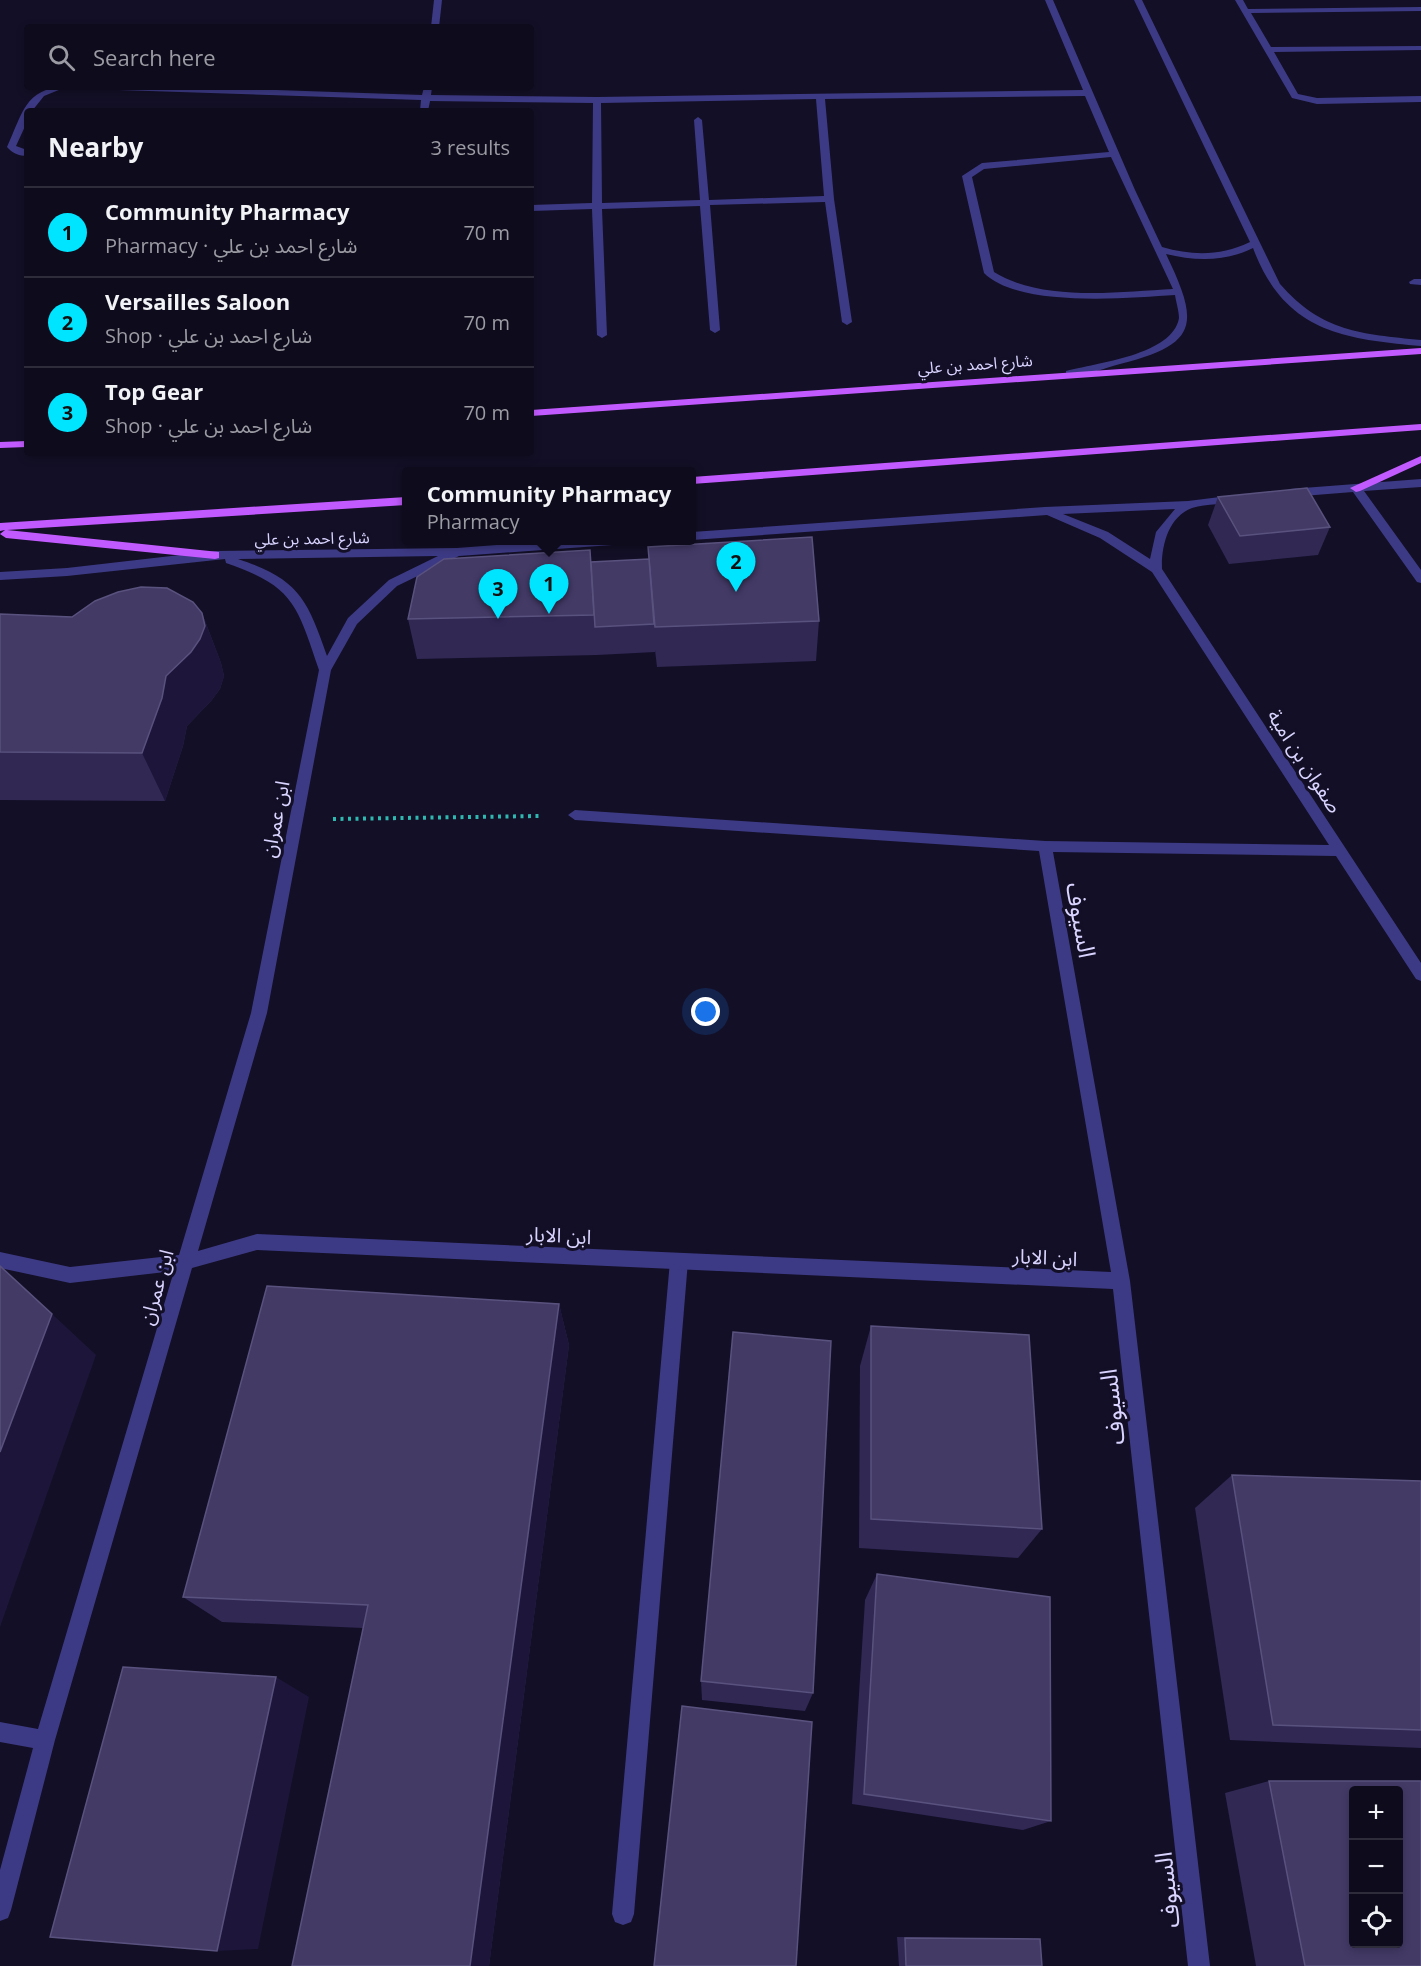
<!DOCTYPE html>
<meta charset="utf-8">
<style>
body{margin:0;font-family:"Open Sans","Noto Sans Arabic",sans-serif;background:#1c1929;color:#f1f3f6}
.controls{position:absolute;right:18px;bottom:18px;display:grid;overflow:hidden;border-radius:6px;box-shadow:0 3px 9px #0003}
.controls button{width:54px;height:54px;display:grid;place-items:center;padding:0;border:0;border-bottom:2px solid #2e2b3b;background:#0e0b1c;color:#f1f3f6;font:30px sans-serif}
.you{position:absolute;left:706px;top:1012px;width:21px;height:21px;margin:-15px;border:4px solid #fff;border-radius:50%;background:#1a73e8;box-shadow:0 0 0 9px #1a73e833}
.badge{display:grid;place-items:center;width:39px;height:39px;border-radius:50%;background:#00e5ff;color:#111;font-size:20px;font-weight:700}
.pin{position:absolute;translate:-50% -50px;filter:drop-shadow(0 2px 3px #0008)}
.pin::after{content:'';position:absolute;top:32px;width:21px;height:18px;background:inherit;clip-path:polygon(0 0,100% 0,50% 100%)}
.popup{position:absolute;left:402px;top:467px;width:294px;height:78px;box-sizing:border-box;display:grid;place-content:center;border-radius:6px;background:#0e0b1c;filter:drop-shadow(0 2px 4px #0005);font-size:20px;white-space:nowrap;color:#9b9ba3}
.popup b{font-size:22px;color:#f1f3f6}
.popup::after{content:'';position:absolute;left:50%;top:100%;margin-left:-12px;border:12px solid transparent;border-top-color:#0e0b1c}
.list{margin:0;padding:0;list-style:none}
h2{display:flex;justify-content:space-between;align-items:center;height:78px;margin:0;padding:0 24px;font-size:26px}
h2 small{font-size:20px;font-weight:400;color:#9b9ba3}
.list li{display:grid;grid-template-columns:39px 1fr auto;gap:18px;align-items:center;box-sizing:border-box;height:90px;padding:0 24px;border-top:2px solid #2e2b3b}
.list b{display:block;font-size:22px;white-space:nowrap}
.list p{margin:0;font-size:20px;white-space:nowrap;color:#9b9ba3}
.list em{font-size:20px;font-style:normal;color:#9b9ba3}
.icon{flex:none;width:33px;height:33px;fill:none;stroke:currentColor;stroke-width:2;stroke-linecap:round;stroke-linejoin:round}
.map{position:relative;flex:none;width:1421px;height:1966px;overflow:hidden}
.search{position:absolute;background:#0e0b1c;box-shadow:0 3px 9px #0003;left:24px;top:24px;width:510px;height:66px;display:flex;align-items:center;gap:15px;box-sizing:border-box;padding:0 21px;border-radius:6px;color:#9b9ba3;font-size:22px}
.panel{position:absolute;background:#0e0b1c;box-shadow:0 3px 9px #0003;left:24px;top:108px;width:510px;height:348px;border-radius:6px}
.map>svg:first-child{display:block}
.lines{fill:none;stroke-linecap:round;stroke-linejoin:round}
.path{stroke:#2fb8b0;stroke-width:4;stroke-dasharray:3 4.5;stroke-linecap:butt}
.service{fill:#3d3a85;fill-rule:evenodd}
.minor{fill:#3d3a85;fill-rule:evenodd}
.primary{fill:#c25bff;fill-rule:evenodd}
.wall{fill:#312854}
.shaded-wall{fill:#1d163a}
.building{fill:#433a66;stroke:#5a527e;stroke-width:1.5;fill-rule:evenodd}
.labels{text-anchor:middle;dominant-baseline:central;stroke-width:6;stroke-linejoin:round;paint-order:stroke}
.far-street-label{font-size:16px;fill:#d9d4ff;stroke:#130f26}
.street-label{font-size:20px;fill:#d9d4ff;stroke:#130f26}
.near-street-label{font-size:24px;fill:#d9d4ff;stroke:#130f26}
</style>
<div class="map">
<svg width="1421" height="1966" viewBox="0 0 1421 1966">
<rect width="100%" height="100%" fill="#130f26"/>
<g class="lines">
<polyline class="path" points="333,819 539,816"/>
<g class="service">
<polygon points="434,0 442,0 439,27 431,27"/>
<path d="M1045,0H1053L1135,190L1162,247C1193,256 1221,256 1250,242L1134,0H1142L1280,284C1322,332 1361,334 1421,340V346C1342,339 1284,331 1253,248C1225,262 1195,261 1166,254C1199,323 1200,344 1120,364C1104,368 1082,378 1066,375V371C1096,363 1173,355 1179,318C1179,311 1176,302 1175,295C1127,298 1019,308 984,273L962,176L982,163L1109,152L1085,96L825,99L834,199L852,322L847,325L842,322L825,202L710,205L720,330L715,333L710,330L700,206L602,209L607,335L602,338L597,335L592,209L531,211V205L592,203L593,103L430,101L428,111H420L421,100L119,90L115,87H191L422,95L424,87H432L431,95L597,97L1083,90ZM816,99L824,196L709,200L702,120L698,117L694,120L700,200L602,203L601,103ZM1111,157L1173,289C1118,292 1042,302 994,272L972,177L984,169Z"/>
<polygon points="1235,0 1243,0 1248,9 1421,7 1421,11 1251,13 1271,47 1421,46 1421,50 1274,52 1298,94 1317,98 1421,96 1421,102 1317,104 1292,98"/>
<path d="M66,87L44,96L32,111H27V122L16,146L27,150V156C19,156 12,153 7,147C22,115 25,87 66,87Z"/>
<polygon points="1414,279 1421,279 1421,285 1410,284 1409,282"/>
<polygon points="679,1253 685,1255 688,1261 634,1914 631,1922 623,1925 615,1922 612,1914 670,1261 673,1255"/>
</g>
<g class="minor">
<polygon points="1421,479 1421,487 1364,491 1421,570 1421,583 1417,582 1353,492 1290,497 1284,493 1290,489"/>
<path d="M1236,495L1240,496V502C1225,505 1207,503 1192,508C1168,517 1161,547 1162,569L1421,963V981L1416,979L1336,856L1053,852L1130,1281L1210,1966H1188L1113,1289L257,1250L192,1268L55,1740L11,1910L8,1918L0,1921V1870L33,1748L0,1742V1722L38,1729L174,1271L70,1283L0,1268V1252L70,1267L179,1255L251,1013L319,670C297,605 294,586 226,563L225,559L67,576L0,580V572L67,568L215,551L457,548L564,540H632L626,544L459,556L397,586L357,624L331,670L267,1013L198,1251L257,1234L1111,1272L1039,851L575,820L568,815L575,810L1045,841L1329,845L1152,572L1100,538L1047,515L692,540V532L1045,507L1188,501ZM1175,509L1156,532L1150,559L1108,532L1063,514ZM438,556L389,580L348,618L327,656C307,598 298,579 238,559Z"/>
</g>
<g class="primary">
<polygon points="1421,348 1421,354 531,416 531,410"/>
<polygon points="1421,424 1421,430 692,484 692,477"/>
<polygon points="27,441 27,447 0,448 0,442"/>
<polygon points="1421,456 1421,463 1360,491 1356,492 1350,488"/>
<polygon points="406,497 406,505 7,530 219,552 219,558 215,559 6,538 0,534 5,530 0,531 0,523"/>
</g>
</g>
<g class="wall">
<polygon points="1218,497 1330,527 1318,555 1229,564 1208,525"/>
<polygon points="648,547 819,621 816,661 657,667 655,650 655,652 597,655 417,659 408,619 649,559"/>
<polygon points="202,613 221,663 224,676 220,689 211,701 187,726 183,746 165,801 0,800 0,614 72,617"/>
<polygon points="559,1304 569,1345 489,1966 292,1966 363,1628 222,1622 183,1597"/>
<polygon points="871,1326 1042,1529 1018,1558 859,1548 860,1366"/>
<polygon points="1232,1475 1421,1481 1421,1748 1230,1740 1195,1508"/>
<polygon points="877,1574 1051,1821 1023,1830 852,1804 865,1600"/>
<polygon points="701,1681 813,1693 805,1711 702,1700"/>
<polygon points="1269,1781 1421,1966 1256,1966 1225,1793"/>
<polygon points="897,1937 1040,1939 1042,1966 899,1966"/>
</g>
<g class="shaded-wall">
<polygon points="202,613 221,663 224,676 220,689 211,701 187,726 183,746 165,801 142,753 166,676"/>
<polygon points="559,1304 569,1345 489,1966 470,1966"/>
<polygon points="52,1314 96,1355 0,1627 0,1452"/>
<polygon points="276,1677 309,1697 258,1949 217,1951"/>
</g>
<g class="building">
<polygon points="1307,488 1330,527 1240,536 1218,497"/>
<polygon points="812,537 819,621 655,627 648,547"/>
<polygon points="590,550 594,615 408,619 417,577 444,559"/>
<polygon points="649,559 654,624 595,627 591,562"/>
<polygon points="141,587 167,588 193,602 202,613 205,626 200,639 191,652 166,676 162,698 142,753 0,752 0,614 72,617 95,601 118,592"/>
<polygon points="0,1266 52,1314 0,1452"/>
<polygon points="267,1286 559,1304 470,1966 292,1966 368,1605 183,1597"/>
<polygon points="871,1326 1029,1335 1042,1529 871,1519"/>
<polygon points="733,1332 831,1341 813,1693 701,1681"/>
<polygon points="1232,1475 1421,1481 1421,1730 1273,1725"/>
<polygon points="877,1574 1050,1597 1051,1821 864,1794"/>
<polygon points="123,1667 276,1677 217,1951 50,1937"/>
<polygon points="682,1706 812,1722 796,1966 654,1966"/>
<path d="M1269,1781H1421V1966H1305ZM1353,1791H1398V1944H1353Z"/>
<polygon points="905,1938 1040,1939 1042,1966 906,1966"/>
</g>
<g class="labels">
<g class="far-street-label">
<text transform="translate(975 364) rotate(-4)">شارع احمد بن علي</text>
<text transform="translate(312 538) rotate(-1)">شارع احمد بن علي</text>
</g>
<g class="street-label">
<text transform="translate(1305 761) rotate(57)">صفوان بن امية</text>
<text transform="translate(275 819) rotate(-79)">ابن عمران</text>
<text transform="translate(559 1235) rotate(3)">ابن الابار</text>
<text transform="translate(1045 1257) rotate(3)">ابن الابار</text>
<text transform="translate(156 1287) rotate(-74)">ابن عمران</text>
</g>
<g class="near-street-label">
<text transform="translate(1082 920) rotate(80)">السيوف</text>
<text transform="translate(1111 1407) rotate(-96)">السيوف</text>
<text transform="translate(1166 1890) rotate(-96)">السيوف</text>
</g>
</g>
</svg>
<div class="controls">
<button>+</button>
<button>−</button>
<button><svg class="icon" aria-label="locate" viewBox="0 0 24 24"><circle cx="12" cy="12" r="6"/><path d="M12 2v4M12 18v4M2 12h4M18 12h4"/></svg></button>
</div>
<div class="you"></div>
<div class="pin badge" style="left:549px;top:614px">1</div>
<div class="popup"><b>Community Pharmacy</b>Pharmacy</div>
<div class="pin badge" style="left:736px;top:592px">2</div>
<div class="pin badge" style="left:498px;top:619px">3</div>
<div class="search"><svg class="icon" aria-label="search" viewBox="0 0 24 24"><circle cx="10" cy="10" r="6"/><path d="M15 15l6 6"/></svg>Search here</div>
<section class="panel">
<h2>Nearby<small>3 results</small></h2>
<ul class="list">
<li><span class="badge">1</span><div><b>Community Pharmacy</b><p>Pharmacy · شارع احمد بن علي</p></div><em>70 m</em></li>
<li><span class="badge">2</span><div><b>Versailles Saloon</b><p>Shop · شارع احمد بن علي</p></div><em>70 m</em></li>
<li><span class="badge">3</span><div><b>Top Gear</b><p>Shop · شارع احمد بن علي</p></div><em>70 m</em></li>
</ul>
</section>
</div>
